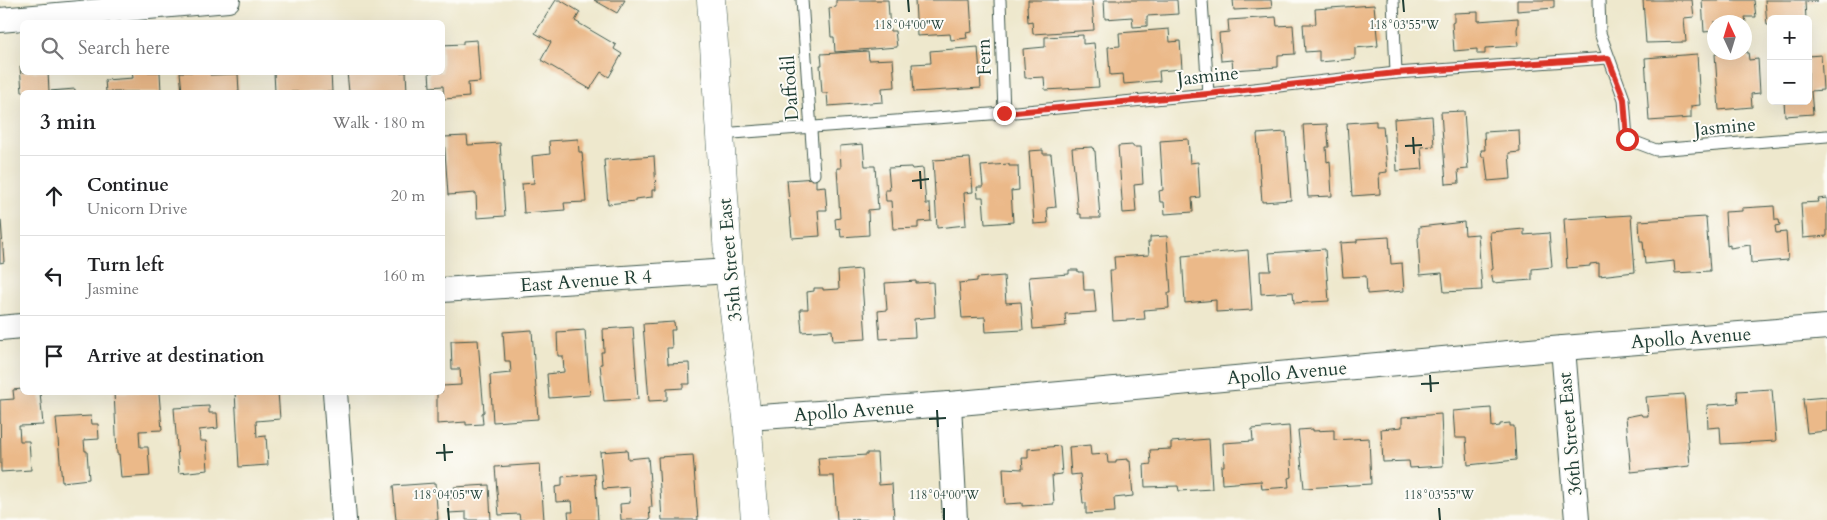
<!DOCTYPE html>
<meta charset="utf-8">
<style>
body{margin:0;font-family:Cardo,serif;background:#f6f6f6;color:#202124}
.controls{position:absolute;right:15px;top:15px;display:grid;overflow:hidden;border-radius:8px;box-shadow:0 5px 20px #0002}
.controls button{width:45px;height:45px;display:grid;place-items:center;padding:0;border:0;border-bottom:1px solid #e0e0e0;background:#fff;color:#202124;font:25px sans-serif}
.compass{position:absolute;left:1707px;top:15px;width:45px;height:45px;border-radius:50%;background:#fff;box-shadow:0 5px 20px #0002;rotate:356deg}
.stop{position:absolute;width:15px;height:15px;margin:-11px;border:4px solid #d93025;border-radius:50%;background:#fff}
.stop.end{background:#d93025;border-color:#fff;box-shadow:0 1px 5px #0008}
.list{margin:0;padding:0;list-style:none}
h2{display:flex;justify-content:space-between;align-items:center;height:65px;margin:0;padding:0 20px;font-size:21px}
h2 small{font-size:16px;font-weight:400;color:#757577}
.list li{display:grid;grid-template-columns:32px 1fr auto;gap:15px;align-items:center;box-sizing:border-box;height:80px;padding:0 20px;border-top:1px solid #e0e0e0}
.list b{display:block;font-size:19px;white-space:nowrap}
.list p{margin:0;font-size:16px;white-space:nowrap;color:#757577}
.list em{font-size:16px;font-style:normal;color:#757577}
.icon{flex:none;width:28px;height:28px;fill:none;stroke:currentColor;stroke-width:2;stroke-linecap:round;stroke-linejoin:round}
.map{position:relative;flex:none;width:1827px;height:520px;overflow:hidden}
.search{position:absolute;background:#fff;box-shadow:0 5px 20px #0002;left:20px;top:20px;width:425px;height:55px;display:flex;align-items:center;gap:12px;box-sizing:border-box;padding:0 18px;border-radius:8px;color:#757577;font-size:19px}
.panel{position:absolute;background:#fff;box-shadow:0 5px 20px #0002;left:20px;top:90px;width:425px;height:305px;border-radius:8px}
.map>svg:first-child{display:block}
.building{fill:#ebb989}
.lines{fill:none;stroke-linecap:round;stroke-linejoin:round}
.service-casing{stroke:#3e574b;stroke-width:13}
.minor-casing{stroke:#3e574b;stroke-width:26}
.tertiary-casing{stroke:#3e574b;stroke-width:29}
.service{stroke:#fff;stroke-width:11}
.minor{stroke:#fff;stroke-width:24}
.tertiary{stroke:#fff;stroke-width:28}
.route{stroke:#d93025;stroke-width:6}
.ticks{fill:none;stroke:#1f3d34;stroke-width:2}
.labels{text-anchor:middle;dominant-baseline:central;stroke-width:4;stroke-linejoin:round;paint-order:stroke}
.street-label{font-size:19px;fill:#1f3d34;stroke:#fdfcf7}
.ticks-label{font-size:12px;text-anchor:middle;fill:#1f3d34;stroke:#fdfcf7;stroke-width:4;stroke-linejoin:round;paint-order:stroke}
</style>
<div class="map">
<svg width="1827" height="520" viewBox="0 0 1827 520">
<rect width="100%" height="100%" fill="#fdfcf7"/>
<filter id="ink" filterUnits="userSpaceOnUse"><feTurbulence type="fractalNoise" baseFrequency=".02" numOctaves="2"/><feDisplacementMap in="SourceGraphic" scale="10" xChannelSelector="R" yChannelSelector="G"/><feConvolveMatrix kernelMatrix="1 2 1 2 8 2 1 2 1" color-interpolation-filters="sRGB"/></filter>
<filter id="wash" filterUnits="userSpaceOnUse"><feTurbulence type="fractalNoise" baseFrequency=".0096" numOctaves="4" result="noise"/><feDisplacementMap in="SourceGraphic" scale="20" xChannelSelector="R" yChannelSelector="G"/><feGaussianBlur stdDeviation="1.12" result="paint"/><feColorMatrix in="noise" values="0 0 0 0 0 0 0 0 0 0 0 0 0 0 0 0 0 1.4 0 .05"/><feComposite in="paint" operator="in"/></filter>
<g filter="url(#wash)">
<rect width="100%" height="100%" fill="#eee8cd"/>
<g id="blocks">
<g class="building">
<polygon points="556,0 560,0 580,12 575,21 616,45 614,49 622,54 609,77 601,72 590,89 541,60 551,42 535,33"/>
<polygon points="594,0 625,0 617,13"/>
<polygon points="836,0 888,0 890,31 895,31 897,47 835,52 834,37 831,37 829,8 836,7"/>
<polygon points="915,0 970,0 972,32 966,33 967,38 951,40 950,34 917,36"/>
<polygon points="1028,0 1092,0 1094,30 1033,34 1032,21 1028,22 1027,6 1028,6"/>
<polygon points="1104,0 1177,0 1178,14 1147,16 1147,26 1133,27 1132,17 1105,19"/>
<polygon points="1233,0 1271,0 1272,8 1234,10"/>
<polygon points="1517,0 1554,0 1554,8 1517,11"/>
<polygon points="1643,0 1692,0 1694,17 1684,18 1686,42 1646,43"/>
<polygon points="1702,0 1754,0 1756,17 1745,17 1746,22 1714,22 1714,31 1704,32"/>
<polygon points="1765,0 1817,0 1817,1 1805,2 1806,19 1771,19 1771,25 1767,25"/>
<polygon points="1374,5 1378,46 1355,48 1355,59 1319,62 1319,51 1305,52 1303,24 1316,24 1315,9"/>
<polygon points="1478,12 1478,21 1518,18 1518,25 1517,29 1518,46 1485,48 1485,54 1477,54 1477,49 1454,51 1452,23 1454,22 1454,13"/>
<polygon points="1276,17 1277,26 1293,25 1295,54 1278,55 1278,67 1233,70 1232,60 1221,61 1219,33 1229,32 1228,20"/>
<polygon points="1169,29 1170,42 1180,41 1182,69 1159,71 1160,81 1124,84 1123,74 1110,75 1108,47 1120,46 1119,33"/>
<polygon points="1083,35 1083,44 1094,43 1099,87 1045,90 1044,77 1025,78 1023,49 1045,47 1045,37"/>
<polygon points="477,40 480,82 468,83 469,97 444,99 443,86 430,87 429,72 442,72 442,45 463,44 463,41"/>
<polygon points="978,47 981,88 914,92 912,64 931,63 930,51"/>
<polygon points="868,51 869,60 893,59 895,87 882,88 883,102 828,106 827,93 822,93 820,65 822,65 821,54"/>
<polygon points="1748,52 1749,60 1758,59 1760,93 1751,94 1752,107 1719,110 1715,54"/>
<polygon points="1697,54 1700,105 1691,106 1691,118 1649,121 1645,58"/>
<polygon points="1821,55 1823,90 1811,91 1813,114 1785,116 1784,101 1808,101 1808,56"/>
<polygon points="20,66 22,66 22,72 48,72 49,91 75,89 75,92 22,92"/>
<polygon points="132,72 160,72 161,92 106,92 105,80 133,78"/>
<polygon points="180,72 210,72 210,75 238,74 239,92 182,92"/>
<polygon points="274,72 331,72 332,92 275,92"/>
<polygon points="347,72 406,72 407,92 349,92"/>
<polygon points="1464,111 1468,169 1458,170 1459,183 1446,184 1441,112"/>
<polygon points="1432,116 1434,146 1421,147 1423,169 1397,171 1394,119"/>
<polygon points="1376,121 1376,126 1383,126 1387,172 1379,173 1380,194 1352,196 1347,123"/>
<polygon points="1327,124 1329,147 1326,147 1327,162 1330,161 1332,196 1308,197 1303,125"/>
<polygon points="1519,130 1520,152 1509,153 1511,179 1488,181 1485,157 1482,157 1481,150 1485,150 1484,132"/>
<polygon points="1286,132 1291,200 1262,202 1257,134"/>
<polygon points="467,136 468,145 500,143 505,216 477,218 476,193 448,195 444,137"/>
<polygon points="578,139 579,152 582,152 586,202 564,203 565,210 524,213 522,184 534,183 532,156 550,154 549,141"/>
<polygon points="1188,139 1190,163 1198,162 1200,197 1192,198 1193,212 1165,214 1164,202 1160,202 1159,191 1163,190 1160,141"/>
<polygon points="863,144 865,166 875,166 878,209 868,210 869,235 841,237 840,228 836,229 835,219 840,218 837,168 841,168 840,146"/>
<polygon points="1133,145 1133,147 1141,147 1143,184 1134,185 1136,212 1123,213 1118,146"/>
<polygon points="1093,147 1094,151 1095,151 1100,218 1081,218 1081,214 1078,214 1072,148"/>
<polygon points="1043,150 1043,154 1051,154 1056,207 1047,208 1048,223 1034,224 1029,151"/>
<polygon points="654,156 656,190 652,190 652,197 635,199 635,201 608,204 604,160"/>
<polygon points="970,158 973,192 964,193 966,225 937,228 933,160"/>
<polygon points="1009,164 1009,166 1018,166 1019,190 1011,191 1013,222 985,224 983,197 978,197 977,187 983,187 981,166"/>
<polygon points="911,167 912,169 923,168 926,204 930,204 931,221 918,222 918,228 893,229 891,201 886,201 885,190 890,190 888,168"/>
<polygon points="816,178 816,187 825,186 827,210 818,210 820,236 792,238 787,180"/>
<polygon points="1827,198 1827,236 1803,238 1801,203 1819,202 1818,199"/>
<polygon points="1774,206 1775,220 1779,220 1780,225 1775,226 1776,233 1786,232 1788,260 1751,263 1750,245 1730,248 1730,245 1727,246 1725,212 1742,211 1742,208"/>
<polygon points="1631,215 1635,272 1599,276 1599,263 1590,264 1590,266 1567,268 1564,219"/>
<polygon points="1706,217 1710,271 1675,273 1674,261 1645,264 1643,241 1640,241 1639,221"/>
<polygon points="0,220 1,220 4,262 0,263"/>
<polygon points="1464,222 1465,235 1478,234 1482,290 1444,292 1442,273 1420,275 1418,238 1419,237 1419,227"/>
<polygon points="1524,229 1524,235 1549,233 1552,267 1532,269 1532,280 1493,283 1491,270 1493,269 1490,232"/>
<polygon points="1167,236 1171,293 1168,293 1169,308 1144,310 1145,319 1113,321 1110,270 1115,270 1114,257 1149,255 1148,242 1150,242 1150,237"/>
<polygon points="1389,237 1391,264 1402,263 1404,291 1367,294 1366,276 1343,277 1340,243 1357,242 1357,239"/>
<polygon points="1325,249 1329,301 1294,303 1293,292 1261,294 1260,271 1271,271 1269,253"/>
<polygon points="1248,250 1252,310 1216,312 1216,300 1185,303 1182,256"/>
<polygon points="861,269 866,339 833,341 832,330 802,332 800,309 808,309 807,292 814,291 814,288 823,288 823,290 839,289 838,271"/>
<polygon points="1069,270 1078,270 1078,272 1083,272 1084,290 1094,290 1096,312 1065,314 1066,326 1033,329 1029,277 1069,274"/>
<polygon points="1004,276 1006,303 1021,302 1023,330 986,332 985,317 962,318 959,283 977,281 977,278"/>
<polygon points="916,281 916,283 933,282 935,317 914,319 915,337 880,339 878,311 887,310 885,283"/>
<polygon points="674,322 675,330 671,330 672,348 667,348 668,364 689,363 690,384 683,384 683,388 667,389 667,400 649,401 643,324"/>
<polygon points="633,327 638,399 604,401 600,364 602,364 601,352 604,352 603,329"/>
<polygon points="532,330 538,419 493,422 490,375 511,373 510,361 505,361 503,332"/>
<polygon points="585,330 590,395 549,398 547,374 564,372 563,356 558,356 557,332"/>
<polygon points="478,340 484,412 482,413 483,424 466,425 466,422 437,424 437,392 442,392 442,386 461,385 460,369 452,369 451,341"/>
<polygon points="22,389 22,392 40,392 43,425 19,426 20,441 29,441 31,470 1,472 0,400 14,399 13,390"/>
<polygon points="1772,389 1776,441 1721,444 1720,427 1708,428 1707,405 1738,403 1737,391"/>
<polygon points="114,392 159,393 162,430 139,431 140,447 148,447 150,476 121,478 119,454 117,454"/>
<polygon points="235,392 278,392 280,419 256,421 257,437 266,436 268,465 239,467"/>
<polygon points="1684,394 1690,466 1631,472 1626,417 1641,414 1642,416 1648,416 1646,397"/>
<polygon points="1827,397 1827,431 1807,433 1803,399"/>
<polygon points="209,406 209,413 217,413 218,428 199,430 200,441 206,441 208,470 179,473 174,408"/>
<polygon points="1491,408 1492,427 1500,426 1500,424 1510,423 1510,426 1514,426 1516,460 1468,465 1466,438 1455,438 1453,411"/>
<polygon points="1441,414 1443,466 1410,468 1409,461 1383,462 1381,429 1402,427 1402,417"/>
<polygon points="91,416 92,424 98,424 99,439 84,440 85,451 87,451 89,479 62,482 56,418"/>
<polygon points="1289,426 1292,477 1288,478 1289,487 1262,489 1261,481 1222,484 1221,466 1224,466 1223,443 1253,441 1252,429"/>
<polygon points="1313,429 1313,431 1334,430 1334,440 1369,438 1371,484 1304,488 1298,430"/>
<polygon points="1209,439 1212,489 1179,491 1178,486 1145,487 1144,465 1151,464 1150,450 1171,449 1171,442"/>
<polygon points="1090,445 1091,455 1107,454 1108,463 1116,463 1116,460 1128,459 1128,461 1130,461 1133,496 1114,498 1115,512 1086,514 1086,503 1083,503 1080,474 1071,475 1069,447"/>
<polygon points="1060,446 1062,474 1052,475 1054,504 1022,506 1022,503 1005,504 1003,468 1023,469 1022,458 1028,458 1028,449"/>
<polygon points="627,450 628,459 648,457 652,507 649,507 650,520 621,520 620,504 630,503 629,487 603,489 600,452"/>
<polygon points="867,453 877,453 879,485 892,484 894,519 837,520 834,476 820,476 818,458 867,455"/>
<polygon points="693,455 698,520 662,520 658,457"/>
<polygon points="540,464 544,520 520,520 519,514 499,515 495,467"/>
<polygon points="595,474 598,520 569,520 568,512 573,512 572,501 556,502 555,487 562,486 562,477"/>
<polygon points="435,483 438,520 396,520 393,486"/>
<polygon points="489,485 491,520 466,520 466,512 449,513 448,498 455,498 454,487"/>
</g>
</g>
</g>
<g filter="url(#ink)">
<use href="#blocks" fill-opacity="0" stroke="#3e574b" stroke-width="1"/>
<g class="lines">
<defs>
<g id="service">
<polyline points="802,0 814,174"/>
<polyline points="1000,0 1004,113"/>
<polyline points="1202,0 1208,94"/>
<polyline points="1393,0 1396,73"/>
<polyline points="1599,0 1600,33 1624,99 1627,139 1656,150 1827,136"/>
<polyline points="720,134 1004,113 1208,94 1396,73 1608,58"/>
</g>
<g id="minor">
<polyline points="0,20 228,0"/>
<polyline points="442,290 729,271"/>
<polyline points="0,328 22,326"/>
<polyline points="1563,348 1577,520"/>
<polyline points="335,392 344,520"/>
<polyline points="949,404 955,520"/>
<polyline points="747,418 949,404 1563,348 1827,327"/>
</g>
<polyline id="tertiary" points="711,0 729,271 747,418 755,520"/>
</defs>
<use href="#service" class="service-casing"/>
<use href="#minor" class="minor-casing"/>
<use href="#tertiary" class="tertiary-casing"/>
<use href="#service" class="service"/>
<use href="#minor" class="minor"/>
<use href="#tertiary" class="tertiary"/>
</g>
</g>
<g class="lines" filter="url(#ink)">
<polyline class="route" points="1004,113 1208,94 1396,73 1608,58 1624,99 1627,139"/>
</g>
<path class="ticks" d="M908,0L909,12M1403,0L1404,12M1413,137L1414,154M1405,146L1422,145M920,171L921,189M912,181L929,179M1430,375L1431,392M1421,384L1439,383M937,410L938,427M929,419L946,418M444,444L445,461M436,453L453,452M448,508L449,520M944,508V520M1439,508L1440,520"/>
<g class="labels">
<g class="street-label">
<text transform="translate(984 57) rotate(-92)">Fern</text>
<text transform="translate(1208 76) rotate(-6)">Jasmine</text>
<text transform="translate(790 88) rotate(-94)">Daffodil</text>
<text transform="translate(1725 127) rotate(-5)">Jasmine</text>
<text transform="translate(730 260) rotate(-95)">35th Street East</text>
<text transform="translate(586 281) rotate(-4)">East Avenue R 4</text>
<text transform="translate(1691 338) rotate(-4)">Apollo Avenue</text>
<text transform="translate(1287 373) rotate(-5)">Apollo Avenue</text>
<text transform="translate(854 411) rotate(-4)">Apollo Avenue</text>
<text transform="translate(1570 434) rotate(-95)">36th Street East</text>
</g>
</g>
<g class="ticks-label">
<text x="909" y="29">118°04'00"W</text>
<text x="1404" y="29">118°03'55"W</text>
<text x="448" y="499">118°04'05"W</text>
<text x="944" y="499">118°04'00"W</text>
<text x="1439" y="499">118°03'55"W</text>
</g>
</svg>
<div class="controls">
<button>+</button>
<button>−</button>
</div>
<svg class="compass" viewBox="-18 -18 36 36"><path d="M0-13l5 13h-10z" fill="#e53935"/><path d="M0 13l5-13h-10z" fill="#757577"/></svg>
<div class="stop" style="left:1627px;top:139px"></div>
<div class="stop end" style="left:1004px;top:113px"></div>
<div class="search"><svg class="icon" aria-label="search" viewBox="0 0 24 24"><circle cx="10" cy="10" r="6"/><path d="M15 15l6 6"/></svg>Search here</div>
<section class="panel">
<h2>3 min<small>Walk · 180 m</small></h2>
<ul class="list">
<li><svg class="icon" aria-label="ahead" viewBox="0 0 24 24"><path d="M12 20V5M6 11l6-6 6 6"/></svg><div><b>Continue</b><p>Unicorn Drive</p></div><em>20 m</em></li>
<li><svg class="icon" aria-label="left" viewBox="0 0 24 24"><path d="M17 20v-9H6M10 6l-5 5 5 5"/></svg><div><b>Turn left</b><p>Jasmine</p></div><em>160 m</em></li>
<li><svg class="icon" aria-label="arrive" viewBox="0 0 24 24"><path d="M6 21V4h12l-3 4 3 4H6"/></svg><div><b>Arrive at destination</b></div></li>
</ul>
</section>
</div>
